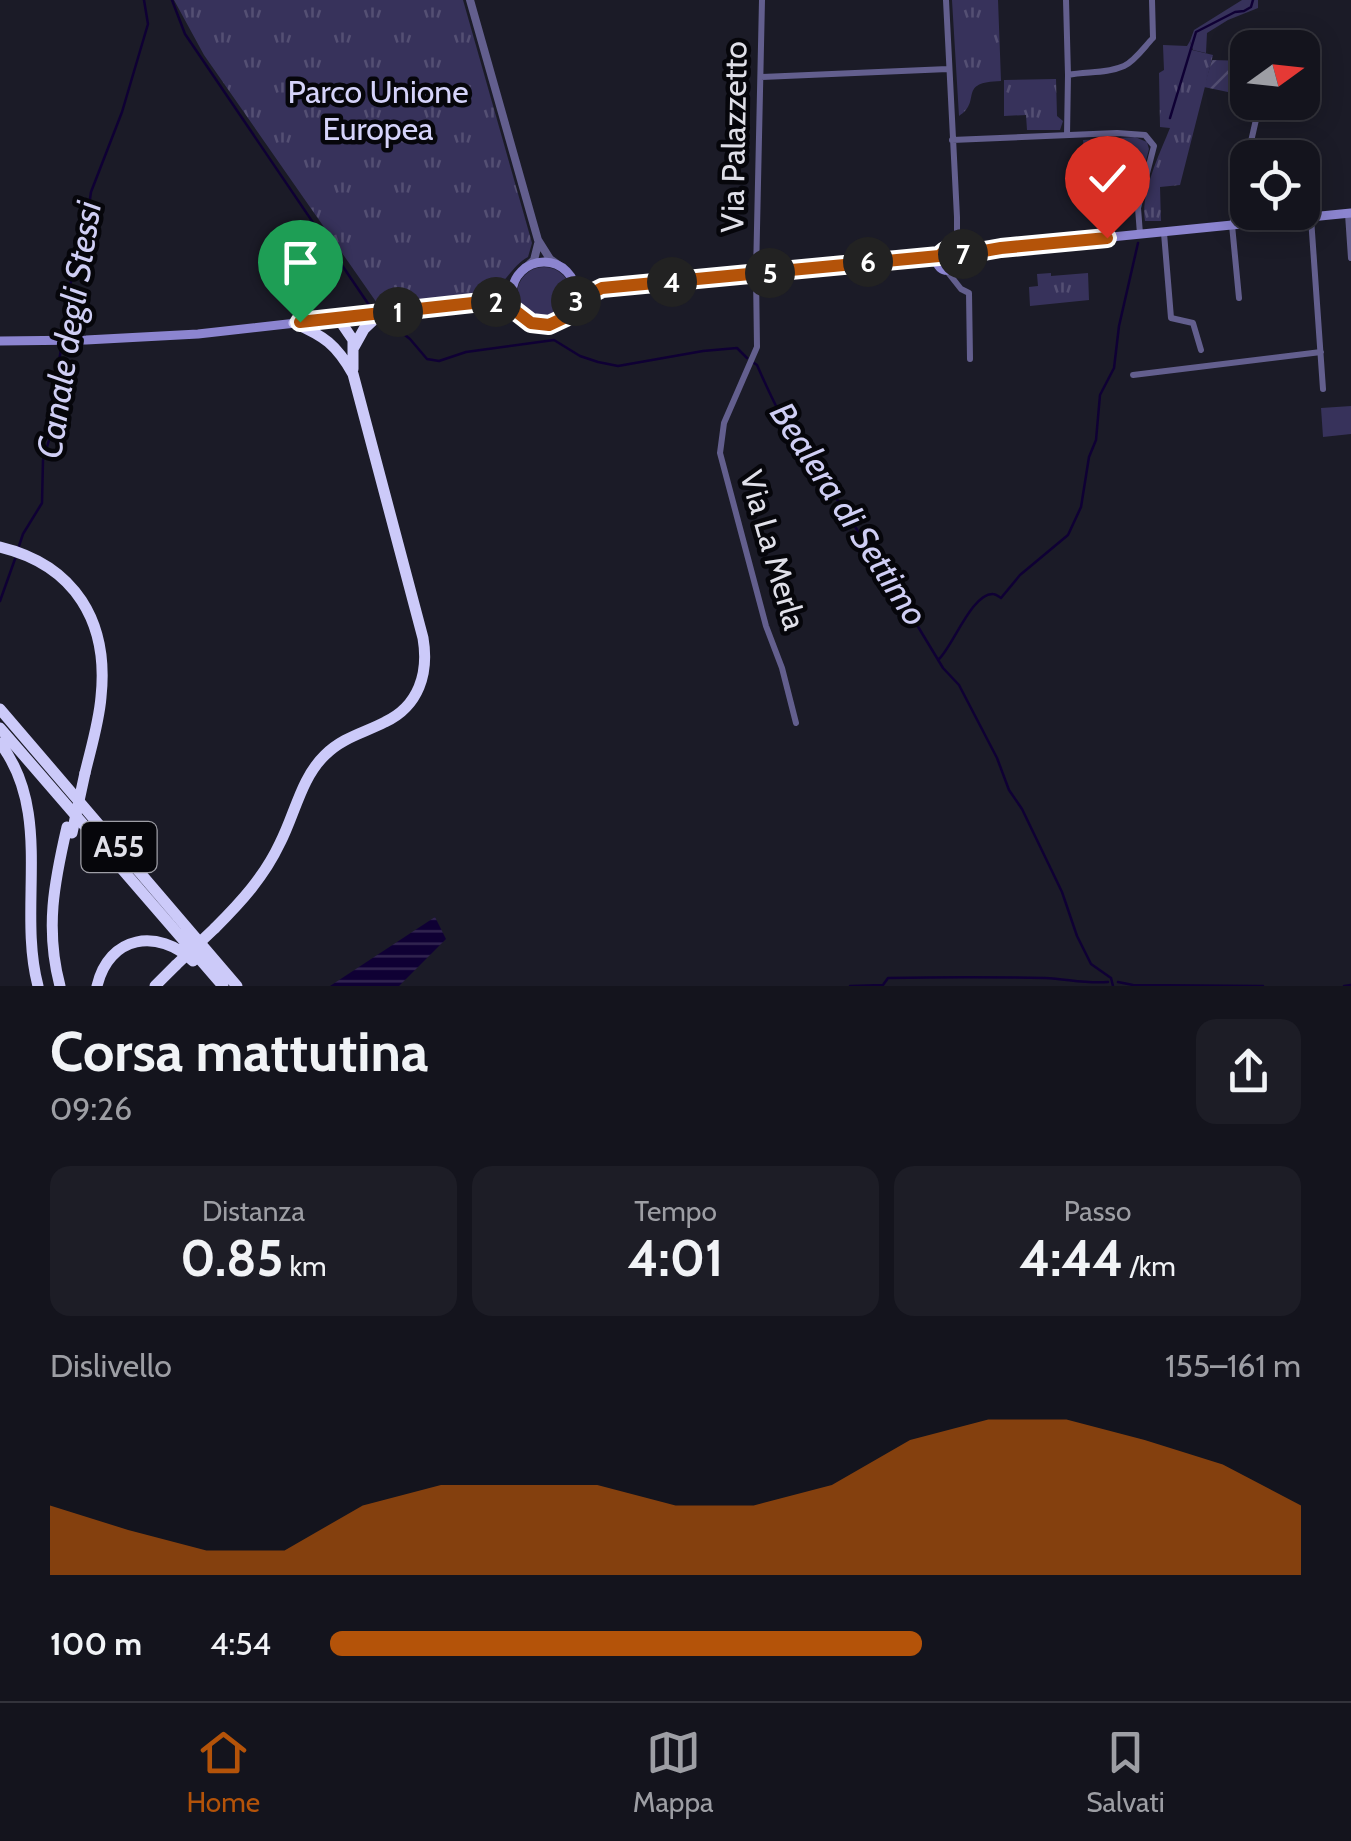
<!DOCTYPE html>
<html lang="it">
<head>
<meta charset="utf-8">
<style>
	body { margin:0; font-family:Cabin,sans-serif; background:#1d1d26; color:#f1f3f6; height:100vh; display:flex; flex-direction:column; font-size:38px; white-space:nowrap }
	* { box-sizing:border-box; margin:0 }
	p { font-size:32px; color:#9d9ea4 }
	.icon { flex:none; width:55px; height:55px; fill:none; stroke:currentColor; stroke-width:2; stroke-linecap:round; stroke-linejoin:round }
	.map { position:relative; height:986px; overflow:hidden }
	.side { display:flex; flex-direction:column; background:#14141d; flex:1 }
	.side>* { flex:none }
	.needle { width:65px; rotate:75deg }
	.fabs { position:absolute; left:1230px; top:30px; display:grid; gap:20px }
	.fabs a { display:grid; place-items:center; width:90px; height:90px; border-radius:20px; background:#14141d; box-shadow:0 5px 25px #0003,0 0 0 2px #33333b; font-size:50px }
	.pin { position:absolute; display:grid; place-items:center; width:85px; height:85px; color:#fff; margin:-102px -42px; border-radius:50% 50% 50% 0; rotate:-45deg; box-shadow:0 0 10px #0007 }
	.pin .icon { rotate:45deg }
	.km { position:absolute; width:50px; height:50px; margin:-25px; border-radius:50%; background:#222; color:#fff; font-size:28px; line-height:50px; text-align:center }
	.round { display:grid; place-items:center; flex:none; width:105px; height:105px; border-radius:20px; background:#1d1d26 }
	.summary { display:flex; align-items:center; justify-content:space-between; height:170px; padding:0 50px }
	h1 { font-size:55px; font-weight:800; line-height:75px }
	.metrics { display:grid; grid-template-columns:repeat(3,1fr); gap:15px; height:170px; padding:10px 50px }
	.metrics div { display:grid; align-content:center; border-radius:20px; background:#1d1d26; text-align:center }
	.metrics b { font-size:50px; font-weight:800 }
	.metrics small { font-size:28px; font-weight:400 }
	.metrics p { font-size:28px }
	.chart { height:280px; padding:20px 50px }
	.chart p { display:flex; justify-content:space-between }
	.chart svg { width:100%; height:180px; margin-top:10px; fill:#b45309; opacity:.7 }
	ul { padding:0 50px; list-style:none; font-size:32px }
	li { display:grid; grid-template-columns:160px 120px 1fr; align-items:center; height:75px }
	li i { height:25px; border-radius:12px; background:#b45309 }
	.menu { display:flex; justify-content:space-around; align-items:center; height:140px; border-top:2px solid #33333b; background:#14141d; font-size:28px; color:#9d9ea4 }
	.menu a { display:grid; justify-items:center; gap:5px }
	.menu .selected { color:#b45309 }
	.map>svg:first-child { display:block }
	.grass { fill:#37325b }
	.park { fill:url(#park-tufts) }
	.garden { fill:url(#garden-furrows) }
	.water { fill:url(#water-rules) }
	.lines { fill:none; stroke-linecap:round; stroke-linejoin:round }
	.stream { stroke:#0f0034; stroke-width:2.5 }
	.minor { stroke:#635f8e; stroke-width:6 }
	.tertiary { stroke:#635f8e; stroke-width:8 }
	.secondary { stroke:#8c85d0; stroke-width:9 }
	.motorway { stroke:#cccaf9; stroke-width:11 }
	.motorway-bridge { stroke:#cccaf9; stroke-width:11 }
	.route-casing { stroke:#fff; stroke-width:20 }
	.route { stroke:#b45309; stroke-width:12 }
	.labels { text-anchor:middle; stroke-width:9; stroke-linejoin:round; paint-order:stroke }
	.shield { fill:#06060b; stroke:#9e9ea6; stroke-width:2.5 }
	.shield-label { font-size:30px; font-weight:bold; fill:#dfdfe8 }
	.park-label { font-size:32px; fill:#d5d3fa; stroke:#06060b }
	.street-label { font-size:32px; fill:#dfdfe8; stroke:#06060b }
	.water-label { font-size:35px; font-style:italic; fill:#cfcef4; stroke:#06060b }
</style>
</head>
<body>
<div class="map">
<svg width="1351" height="986" viewBox="0 0 1351 986">
	<defs>
		<pattern id="park-tufts" width="24" height="20" patternUnits="userSpaceOnUse" patternTransform="scale(2.5)"><rect width="24" height="20" fill="#37325b"/><path d="M3 7l-1-3M5 7V3M7 7l1-3M15 17l-1-3M17 17v-4M19 17l1-3" fill="none" stroke="#544f73"/></pattern>
		<pattern id="garden-furrows" width="10" height="10" patternUnits="userSpaceOnUse" patternTransform="scale(2.5)"><rect width="10" height="10" fill="#37325b"/><path d="M-1 1l2-2M0 10L10 0M9 11l2-2" fill="none" stroke="#544f73"/></pattern>
		<pattern id="water-rules" width="6" height="5" patternUnits="userSpaceOnUse" patternTransform="scale(2.5)"><rect width="6" height="5" fill="#0f0034"/><path d="M0 2.5h6" fill="none" stroke="#322551"/></pattern>
	</defs>
	<rect width="100%" height="100%" fill="#1b1b27"/>
	<path class="grass" d="M1242,0H1258V8L1228,20L1207,33L1206,53L1193,50L1190,41L1194,30Z
		M1135,137L1147,142L1149,149L1143,172L1087,177L1083,140Z
		M517 294a27 27 0 1 1 54 0a27 27 0 1 1-54 0Z
		M1351,406V434L1323,437L1321,408Z"/>
	<path class="park" d="M174,0H463L532,243L528,257C513,265 506,282 492,292L379,306L204,55Z
		M952,0H998L1001,81C956,82 983,101 959,116Z
		M1190,41L1192,50L1213,55L1180,185L1160,187L1161,221H1145C1140,194 1160,153 1170,128L1160,127L1159,73L1164,70L1163,45L1187,46Z
		M1056,79L1057,116L1063,121L1060,130H1027L1026,115L1004,116V80Z
		M1051,273V276L1088,273L1089,300L1030,306L1029,287L1038,286L1037,274Z"/>
	<path class="garden" d="M1212,60L1247,61V96L1204,87Z"/>
	<path class="water" d="M435,917L446,939L399,986H330Z"/>
	<g class="lines">
		<path class="stream" d="M172,0L185,34L369,305L376,311
			M1170,118L1196,32L1235,12L1244,11L1251,7L1253,0
			M382,317L410,339L427,359L439,361L466,352L554,340L580,356L598,362L618,366L703,351L737,348L747,358
			M62,335L68,293L87,220L91,192L122,112L148,24L144,0
			M754,363L757,365C771,397 785,428 808,455L888,577L943,668L959,685L997,758L1009,790L1022,809L1062,892L1077,936L1091,964L1111,978L1113,986
			M19,546L23,534L42,503L43,460L50,437V417L62,343
			M0,601L15,559
			M939,659C953,646 972,593 993,594C996,594 998,596 1001,598L1020,575L1068,535L1081,507L1089,457L1096,440L1100,395L1114,368L1119,326L1138,243
			M1118,982L1133,985L1263,986
			M850,986L883,985L888,978C941,977 993,977 1045,978C1068,979 1085,984 1108,982
			M1344,986L1351,985"/>
		<path class="minor" d="M762,0L756,274L757,347L724,423L720,453L766,626L782,668L796,723
			M946,0L957,217V239L953,253
			M1066,0L1068,75
			M761,77L948,69
			M1067,135L1068,75C1086,71 1106,74 1124,66C1135,61 1145,46 1153,38L1152,0
			M952,140L1117,133L1145,135L1154,146L1138,208L1140,234
			M1348,214L1351,258
			M1311,218L1323,389
			M1164,233L1171,318L1193,323L1201,350
			M946,270L961,289L969,293L970,359
			M1239,298L1232,225L1260,102
			M1133,375L1321,352"/>
		<path class="tertiary" d="M470,0L538,240L550,259L560,266
			M524,269L534,260L538,244"/>
		<path class="secondary" d="M956,256L1001,248L1351,213
			M923,259L937,263C940,270 946,272 953,269L957,261L963,259
			M512 294a32 32 0 1 1 64 0a32 32 0 1 1-64 0Z
			M573,281L589,287L602,288L939,255C944,249 951,250 956,256
			M0,341L86,340L198,334L491,301L517,311"/>
		<path class="motorway" d="M338,318L353,340V369
			M354,347L364,329L380,314
			M0,547C75,565 109,622 101,697C99,722 91,748 85,773
			M0,709L237,986
			M0,728L223,986
			M0,743C54,814 17,906 38,986
			M215,928C241,902 264,877 280,843C295,814 301,778 325,755C343,737 364,733 385,722C419,706 429,673 423,638L353,374C336,344 324,336 294,323
			M60,986C45,929 54,883 67,827
			M97,986C109,935 158,928 193,961
			M155,986L176,965"/>
		<path class="motorway-bridge" d="M72,833L85,773
			M176,965L215,928"/>
	</g>
	<g class="lines">
		<defs>
			<path id="route" d="M300,322L491,301L509,306L531,323L549,325L566,317L574,302L602,288L939,256L945,251L950,252L956,256L1001,248L1107,238"/>
		</defs>
		<use href="#route" class="route-casing"/>
		<use href="#route" class="route"/>
	</g>
	<g class="labels">
		<rect class="shield" x="81.5" y="822" width="75" height="50" rx="8"/>
		<g class="shield-label">
			<text x="119" y="857">A55</text>
		</g>
		<g class="park-label">
			<text x="378" y="103">Parco Unione<tspan x="378" dy="37">Europea</tspan></text>
		</g>
		<g class="street-label">
			<text transform="translate(734 137) rotate(-89)" y="11">Via Palazzetto</text>
			<text transform="translate(773 550) rotate(74)" y="11">Via La Merla</text>
		</g>
		<g class="water-label">
			<text transform="translate(69 330) rotate(-81)" y="12">Canale degli Stessi</text>
			<text transform="translate(849 514) rotate(57)" y="12">Bealera di Settimo</text>
		</g>
	</g>
</svg>
<div class="fabs">
<a><svg class="needle" viewBox="-14 -14 28 28"><path d="M0-13l5 13h-10z" fill="#e53935"/><path d="M0 13l5-13h-10z" fill="#9d9ea4"/></svg></a>
<a><svg class="icon" aria-label="locate" viewBox="0 0 24 24"><circle cx="12" cy="12" r="6"/><path d="M12 2v4M12 18v4M2 12h4M18 12h4"/></svg></a>
</div>
<div class="pin" style="left:300px;top:322px;background:#1e9e55"><svg class="icon" aria-label="arrive" viewBox="0 0 24 24"><path d="M6 21V4h12l-3 4 3 4H6"/></svg></div>
<div class="pin" style="left:1107px;top:238px;background:#d93025"><svg class="icon" aria-label="check" viewBox="0 0 24 24"><path d="M5 12l5 5 9-10"/></svg></div>
<b class="km" style="left:398px;top:312px">1</b>
<b class="km" style="left:496px;top:302px">2</b>
<b class="km" style="left:576px;top:301px">3</b>
<b class="km" style="left:672px;top:282px">4</b>
<b class="km" style="left:770px;top:273px">5</b>
<b class="km" style="left:868px;top:262px">6</b>
<b class="km" style="left:963px;top:254px">7</b>
</div>
<section class="side">
<div class="summary"><div><h1>Corsa mattutina</h1><p>09:26</p></div><a class="round"><svg class="icon" aria-label="share" viewBox="0 0 24 24"><path d="M12 15V3M7 8l5-5 5 5M5 13v7h14v-7"/></svg></a></div>
<div class="metrics">
<div><p>Distanza</p><b>0.85<small> km</small></b></div>
<div><p>Tempo</p><b>4:01</b></div>
<div><p>Passo</p><b>4:44<small> /km</small></b></div>
</div>
<div class="chart"><p><span>Dislivello</span>155–161 m</p>
<svg viewBox="0 0 160 44" preserveAspectRatio="none"><path d="M0 44V27L10 33L20 38L30 38L40 27L50 22L60 22L70 22L80 27L90 27L100 22L110 11L120 6L130 6L140 11L150 17L160 27V44z"/></svg>
</div>
<ul>
<li><b>100 m</b>4:54<i style="width:61%"></i></li>
</ul>
</section>
<nav class="menu">
<a class="selected"><svg class="icon" aria-label="home" viewBox="0 0 24 24"><path d="M3 11l9-7 9 7M6 9v11h12V9"/></svg>Home</a>
<a><svg class="icon" aria-label="map" viewBox="0 0 24 24"><path d="M3 6l6-2 6 2 6-2v14l-6 2-6-2-6 2zM9 4v14M15 6v14"/></svg>Mappa</a>
<a><svg class="icon" aria-label="saved" viewBox="0 0 24 24"><path d="M7 4h10v16l-5-4-5 4z"/></svg>Salvati</a>
</nav>
</body>
</html>
